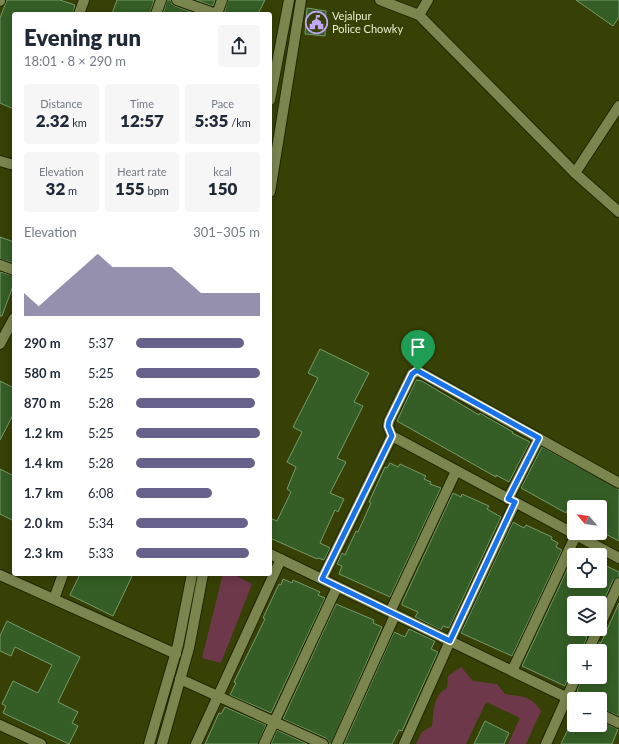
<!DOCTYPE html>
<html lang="en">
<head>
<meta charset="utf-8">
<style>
	body { margin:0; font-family:Lato,sans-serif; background:#f6f6f7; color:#1f2937; height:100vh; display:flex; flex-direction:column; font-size:15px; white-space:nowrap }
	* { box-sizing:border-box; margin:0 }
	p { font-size:13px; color:#747a83 }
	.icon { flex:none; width:22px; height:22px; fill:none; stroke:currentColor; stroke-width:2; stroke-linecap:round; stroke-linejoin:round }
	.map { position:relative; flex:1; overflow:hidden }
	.drawer { position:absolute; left:12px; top:12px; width:260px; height:564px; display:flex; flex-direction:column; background:#fff; border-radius:4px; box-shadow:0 2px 10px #0003 }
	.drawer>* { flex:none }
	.needle { width:26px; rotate:298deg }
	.fabs { position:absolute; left:567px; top:500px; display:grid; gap:8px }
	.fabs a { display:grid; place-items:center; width:40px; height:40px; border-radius:4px; background:#fff; box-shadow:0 2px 10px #0003; font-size:20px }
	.pin { position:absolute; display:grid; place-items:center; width:34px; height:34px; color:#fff; margin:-41px -17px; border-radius:50% 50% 50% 0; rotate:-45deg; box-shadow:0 0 4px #0007 }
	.pin .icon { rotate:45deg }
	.round { display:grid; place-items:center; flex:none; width:42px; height:42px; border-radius:4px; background:#f6f6f7 }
	.head { display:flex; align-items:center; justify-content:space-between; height:68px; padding:0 12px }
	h1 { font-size:22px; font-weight:800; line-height:30px }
	.metrics { display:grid; grid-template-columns:repeat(3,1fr); gap:6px; height:68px; padding:4px 12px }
	.metrics div { display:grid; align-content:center; border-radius:4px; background:#f6f6f7; text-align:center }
	.metrics b { font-size:17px; font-weight:800 }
	.metrics small { font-size:11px; font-weight:400 }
	.metrics p { font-size:11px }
	.chart { height:112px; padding:8px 12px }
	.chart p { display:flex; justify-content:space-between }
	.chart svg { width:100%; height:72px; margin-top:4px; fill:#67628c; opacity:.7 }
	ul { padding:0 12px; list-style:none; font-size:13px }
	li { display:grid; grid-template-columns:64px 48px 1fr; align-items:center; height:30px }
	li i { height:10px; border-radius:5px; background:#67628c }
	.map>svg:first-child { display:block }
	.green { fill:#6e384b }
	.building { fill:#355e26; stroke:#779a6c }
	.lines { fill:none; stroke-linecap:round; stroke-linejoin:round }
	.street-casing { stroke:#202600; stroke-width:12 }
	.secondary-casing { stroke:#202600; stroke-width:12 }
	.street { stroke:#7b864f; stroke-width:10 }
	.secondary { stroke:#7b864f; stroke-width:10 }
	.route-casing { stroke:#fff; stroke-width:8 }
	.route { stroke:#1a73e8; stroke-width:5 }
	.labels { text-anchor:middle; stroke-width:4; stroke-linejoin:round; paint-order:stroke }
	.poi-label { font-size:11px; fill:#e8efd2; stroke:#374005; text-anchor:start }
</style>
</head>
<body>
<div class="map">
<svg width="619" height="744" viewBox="0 0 619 744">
	<rect width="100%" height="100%" fill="#374005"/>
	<path class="green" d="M223,574H233L252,584L221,663L202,658Z
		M461,667L473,681L497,684L505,694C522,697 531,695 541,711L526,744H508L520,718L486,702L466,744H416L422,732L432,726C434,711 433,695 447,688L448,676Z"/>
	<path class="building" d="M7,0H60L75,5L73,14H14V109L0,103V18Z
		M117,0H154L150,14H112Z
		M167,0H171L172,4L175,6L197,14H163Z
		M196,0H215L213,6Z
		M228,0H265L258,14H224Z
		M576,0H619V17L613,26Z
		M307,8L326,11L325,36L305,34Z
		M0,237L14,242V263L0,259Z
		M0,272L14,276V283L2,316H0Z
		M320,349L369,373L354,402L363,406L337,458L346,462L330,493L344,499L338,512L335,510L320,543L330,548L324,560L318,558L317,559L270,538V518L277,521L291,492L287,489L296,467L287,462L302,432L293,427L318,378L308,373Z
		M416,380L422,381L479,415L480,413L513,432L512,433L530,442L509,482L496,475V477L397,421Z
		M0,381L14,388V413L0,440Z
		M542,447L619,489V541L600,531V507H569L566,513L521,488Z
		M390,463L398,467L400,464L426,476L424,479L431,482L430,484L441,488L390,597L339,574L342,566L337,564L342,553L345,555L356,531L358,532L371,503L369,502L385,467L387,468Z
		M0,469L14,476V521L0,514Z
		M453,493L461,497L462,494L489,506L487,509L501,517L449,628L443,626L441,630L415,617L418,612L402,605V603Z
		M513,522L524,528L526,525L552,537L551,539L558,543L556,547L562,550L512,656L461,633Z
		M574,555V581H600V563L619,572V577L613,580L603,603H574V630L587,637L582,651H574V671L570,674L565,686L522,666Z
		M80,574H133L113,616L70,595Z
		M283,579L292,583L293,580L320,592L318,595L325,598L271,713L230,695L236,683L234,682L265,619L263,618L279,584L281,585Z
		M619,603V716L600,708V699H593L577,691L582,677H600V651H595L599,642L601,643Z
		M336,604L374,620L373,623L382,627L331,744H329L328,741L326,738L283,719Z
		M7,621L80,657L58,702L78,712L72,723L78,726L69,744L3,713L6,706L2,704L13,681L38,693L52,665L15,647L11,656L0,651V636Z
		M409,629L435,641L431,649L438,652L402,731L399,730L392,744H344L394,632L405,637Z
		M225,707L266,725L258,744H205L219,713L221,714Z
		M485,721L509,733L504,744H474Z
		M600,721L618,729L612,744H561L570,725H600Z
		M277,730L307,744H271Z"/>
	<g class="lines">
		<defs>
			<path id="street" d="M177,0L216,14
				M0,1V0
				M79,14L84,0
				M156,14L161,0
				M217,14L222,0
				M0,161L14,165
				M575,173L619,106
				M0,265L14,270
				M0,344L14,318
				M392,436L619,558
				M508,499L539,438
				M270,554L574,701
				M0,575L176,654
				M322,579L392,436L388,426L389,421L412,374L418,371L619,483
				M54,599L63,574
				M390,612L456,471
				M600,625L619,583
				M588,651L598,629
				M512,671L576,535
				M180,679L323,744
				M600,714L619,723
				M0,725L41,744
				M196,744L281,559
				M264,744L337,587
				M337,744L395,615
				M404,744L450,641L515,503
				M546,744L576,677"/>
			<path id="secondary" d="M380,0L419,15L575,173L619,212
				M419,15L428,0
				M270,100L289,0
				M270,192L301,0
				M149,744L178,645L192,574
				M162,744L189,648L203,574"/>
		</defs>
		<use href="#street" class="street-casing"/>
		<use href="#secondary" class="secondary-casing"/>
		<use href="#street" class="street"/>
		<use href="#secondary" class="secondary"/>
	</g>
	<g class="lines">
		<defs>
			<path id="route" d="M416,371H418L539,438L508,499L515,502L450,641L322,579L392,436L388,426L389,421L412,374Z"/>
		</defs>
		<use href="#route" class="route-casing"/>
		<use href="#route" class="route"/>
	</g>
	<defs>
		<symbol id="civic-ring" viewBox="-11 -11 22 22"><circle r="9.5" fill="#374005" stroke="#c0a8f4" stroke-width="1.5"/><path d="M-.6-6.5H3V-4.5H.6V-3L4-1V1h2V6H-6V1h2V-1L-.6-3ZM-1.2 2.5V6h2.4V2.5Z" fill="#c0a8f4"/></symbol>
	</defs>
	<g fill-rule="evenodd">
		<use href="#civic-ring" x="304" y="10" width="25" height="25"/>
	</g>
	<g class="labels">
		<g class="poi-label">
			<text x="332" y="20">Vejalpur<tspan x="332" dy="13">Police Chowky</tspan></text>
		</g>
	</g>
</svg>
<div class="fabs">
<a><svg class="needle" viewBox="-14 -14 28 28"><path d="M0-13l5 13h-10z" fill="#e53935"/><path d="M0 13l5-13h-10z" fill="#747a83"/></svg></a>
<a><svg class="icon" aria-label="locate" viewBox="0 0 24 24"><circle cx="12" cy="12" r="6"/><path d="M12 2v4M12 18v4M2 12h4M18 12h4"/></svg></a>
<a><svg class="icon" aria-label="layers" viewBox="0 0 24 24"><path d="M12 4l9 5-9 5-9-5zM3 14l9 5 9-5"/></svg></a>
<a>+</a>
<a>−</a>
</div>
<div class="pin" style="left:418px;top:371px;background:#1e9e55"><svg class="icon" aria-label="arrive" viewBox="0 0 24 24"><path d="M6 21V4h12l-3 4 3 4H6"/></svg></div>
<section class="drawer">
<div class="head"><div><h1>Evening run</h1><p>18:01 · 8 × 290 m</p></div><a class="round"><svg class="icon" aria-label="share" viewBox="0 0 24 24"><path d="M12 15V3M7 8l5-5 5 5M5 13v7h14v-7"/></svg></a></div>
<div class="metrics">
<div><p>Distance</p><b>2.32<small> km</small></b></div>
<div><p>Time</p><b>12:57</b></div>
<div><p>Pace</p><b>5:35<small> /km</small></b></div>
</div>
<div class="metrics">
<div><p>Elevation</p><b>32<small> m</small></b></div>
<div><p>Heart rate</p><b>155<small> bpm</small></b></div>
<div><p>kcal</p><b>150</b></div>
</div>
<div class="chart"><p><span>Elevation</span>301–305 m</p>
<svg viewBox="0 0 160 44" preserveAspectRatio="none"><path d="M0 44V30L10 38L20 30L30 22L40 14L50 6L60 14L70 14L80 14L90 14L100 14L110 22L120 30L130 30L140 30L150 30L160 30V44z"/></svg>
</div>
<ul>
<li><b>290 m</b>5:37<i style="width:87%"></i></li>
<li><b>580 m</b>5:25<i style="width:100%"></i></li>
<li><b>870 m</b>5:28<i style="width:96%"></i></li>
<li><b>1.2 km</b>5:25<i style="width:100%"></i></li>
<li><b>1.4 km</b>5:28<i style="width:96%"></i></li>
<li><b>1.7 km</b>6:08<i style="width:61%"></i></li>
<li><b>2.0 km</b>5:34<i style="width:90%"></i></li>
<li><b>2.3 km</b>5:33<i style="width:91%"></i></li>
</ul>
</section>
</div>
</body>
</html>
